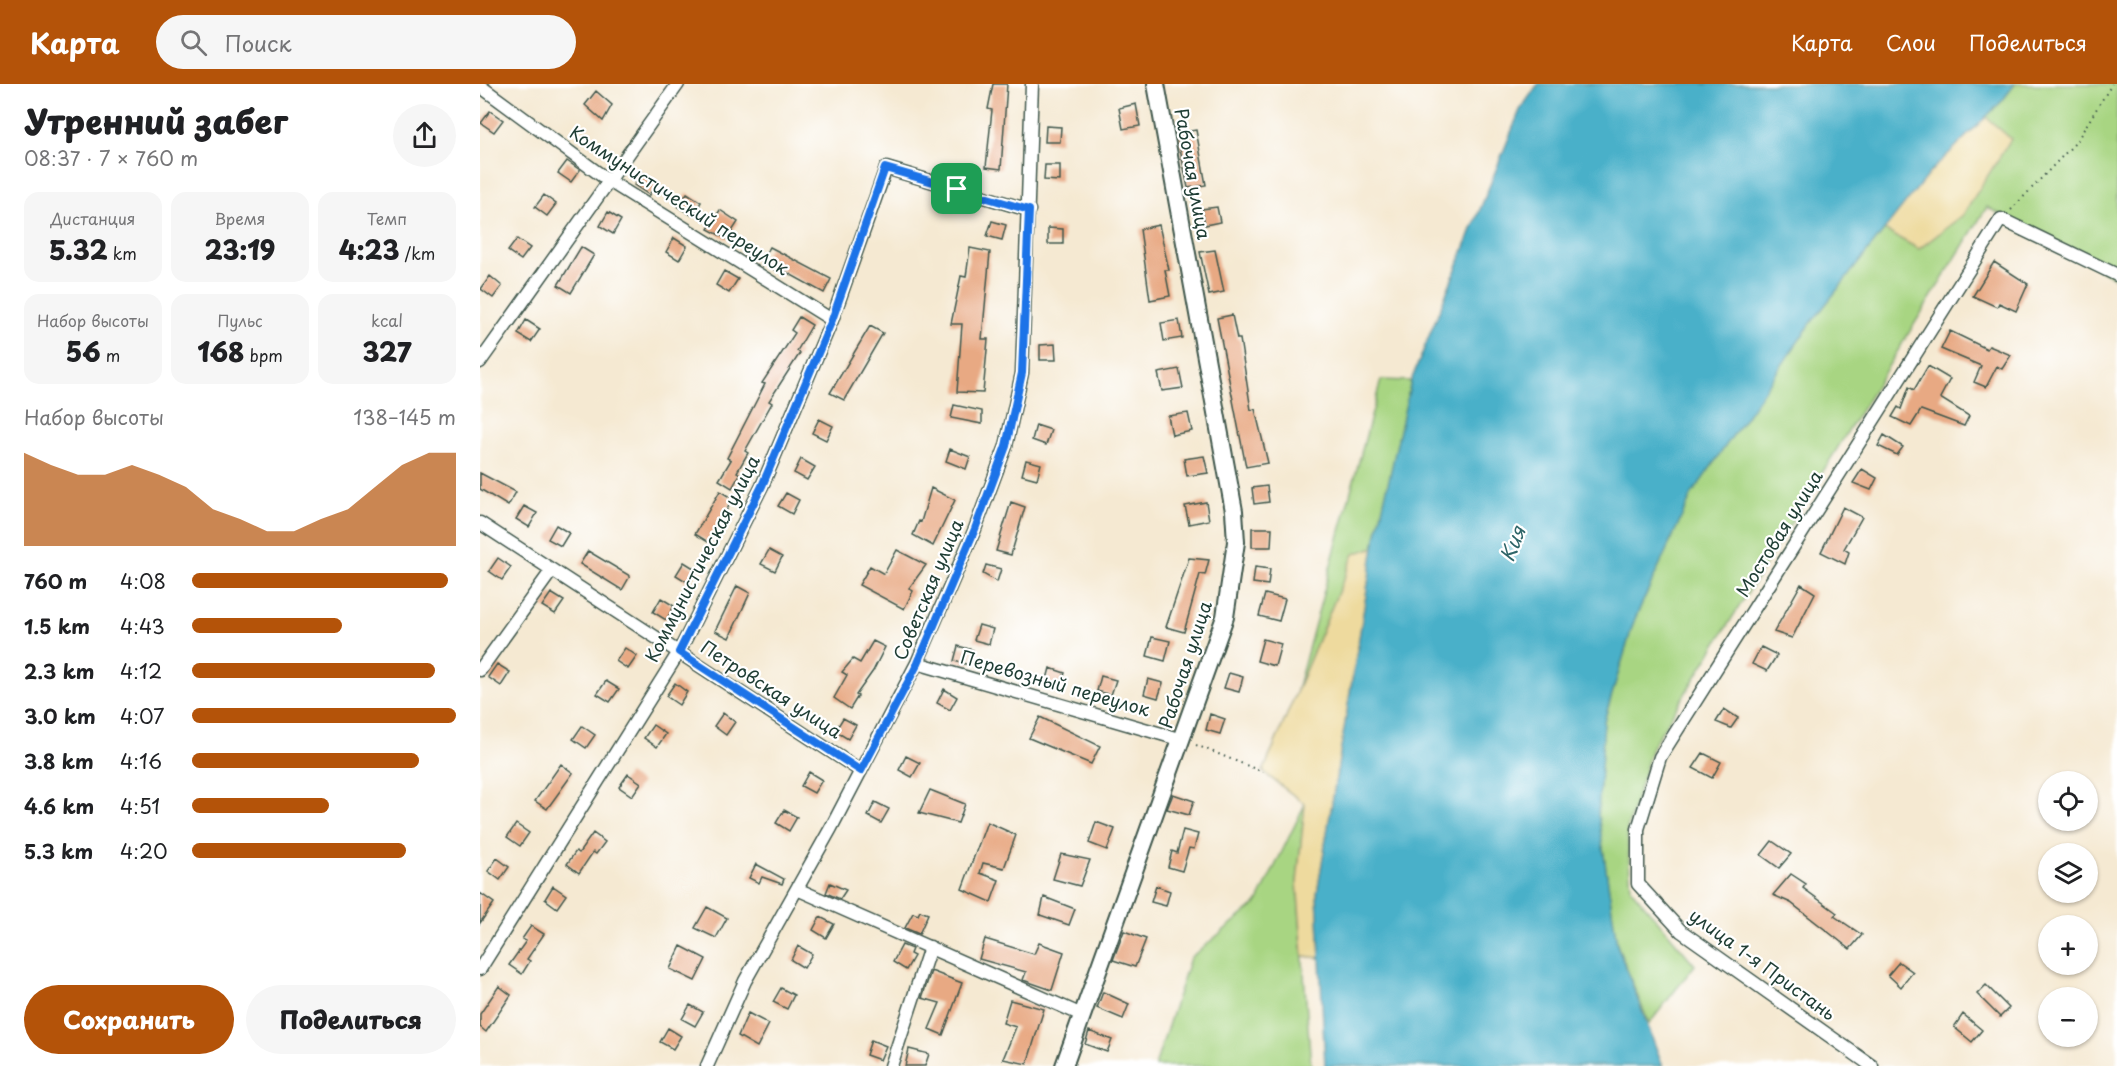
<!DOCTYPE html>
<html lang="ru">
<head>
<meta charset="utf-8">
<style>
	body { margin:0; font-family:"Playpen Sans",sans-serif; background:#f6f6f6; color:#202124; height:100vh; display:flex; flex-direction:column; font-size:22px; white-space:nowrap }
	* { box-sizing:border-box; margin:0 }
	p { font-size:20px; color:#757577 }
	.icon { flex:none; width:33px; height:33px; fill:none; stroke:currentColor; stroke-width:2; stroke-linecap:round; stroke-linejoin:round }
	.map { position:relative; flex:1; overflow:hidden }
	.sheet { display:flex; flex-direction:column; background:#fff; width:480px }
	.sheet>* { flex:none }
	.fabs { position:absolute; left:1558px; top:687px; display:grid; gap:12px }
	.fabs a { display:grid; place-items:center; width:60px; height:60px; border-radius:50%; background:#fff; box-shadow:0 2px 4px #0004; font-size:30px }
	.pin { position:absolute; display:grid; place-items:center; width:51px; height:51px; color:#fff; margin:-26px; border-radius:12px; box-shadow:0 3px 9px #0006 }
	.round { display:grid; place-items:center; flex:none; width:63px; height:63px; border-radius:32px; background:#f6f6f6 }
	.summary { display:flex; align-items:center; justify-content:space-between; height:102px; padding:0 24px }
	h1 { font-size:33px; font-weight:800; line-height:45px }
	.figures { display:grid; grid-template-columns:repeat(3,1fr); gap:9px; height:102px; padding:6px 24px }
	.figures div { display:grid; align-content:center; border-radius:15px; background:#f6f6f6; text-align:center }
	.figures b { font-size:26px; font-weight:800 }
	.figures small { font-size:16px; font-weight:400 }
	.figures p { font-size:16px }
	.chart { height:168px; padding:12px 24px }
	.chart p { display:flex; justify-content:space-between }
	.chart svg { width:100%; height:108px; margin-top:6px; fill:#b45309; opacity:.7 }
	.button { display:flex; gap:12px; margin-top:auto; padding:12px 24px }
	.button a { flex:1; height:69px; border-radius:36px; background:#b45309; color:#fff; font-size:24px; font-weight:800; line-height:69px; text-align:center }
	.button a+a { background:#f6f6f6; color:#202124 }
	ul { padding:0 24px; list-style:none; font-size:20px }
	li { display:grid; grid-template-columns:96px 72px 1fr; align-items:center; height:45px }
	li i { height:15px; border-radius:8px; background:#b45309 }
	header { display:flex; align-items:center; gap:36px; box-sizing:border-box; height:84px; padding:0 30px; background:#b45309; color:#fff }
	header strong { font-size:28px }
	nav { display:flex; gap:33px; margin-inline-start:auto; font-size:21px }
	.search { width:420px; height:54px; background:#f6f6f6; display:flex; align-items:center; gap:15px; box-sizing:border-box; padding:0 21px; border-radius:33px; color:#757577; font-size:22px }
	main { display:flex; flex:1; min-height:0 }
	.map>svg:first-child { display:block }
	.green { fill:#a8d582; stroke:#64895b; stroke-width:1.5 }
	.sand { fill:#eeda9e; stroke:#868c69; stroke-width:1.5 }
	.water { fill:#4ab0c9; stroke:#34767e; stroke-width:1.5 }
	.building { fill:#e8a983 }
	.lines { fill:none; stroke-linecap:round; stroke-linejoin:round }
	.street-casing { stroke:#3f574c; stroke-width:15 }
	.secondary-casing { stroke:#3f574c; stroke-width:20 }
	.path { stroke:#3f574c; stroke-width:2; stroke-dasharray:1.5 4.5; stroke-linecap:butt }
	.street { stroke:#fff; stroke-width:12 }
	.secondary { stroke:#fff; stroke-width:16 }
	.route-casing { stroke:#fff; stroke-width:12 }
	.route { stroke:#1a73e8; stroke-width:8 }
	.labels { text-anchor:middle; stroke-width:4.5; stroke-linejoin:round; paint-order:stroke }
	.street-label { font-size:18px; fill:#1f3d34; stroke:#fff }
	.water-label { font-size:20px; font-style:italic; fill:#2e6568; stroke:#fff }
</style>
</head>
<body>
<header>
<strong>Карта</strong>
<div class="search"><svg class="icon" aria-label="search" viewBox="0 0 24 24"><circle cx="10" cy="10" r="6"/><path d="M15 15l6 6"/></svg>Поиск</div>
<nav><a>Карта</a><a>Слои</a><a>Поделиться</a></nav>
</header>
<main>
<section class="sheet">
<div class="summary"><div><h1>Утренний забег</h1><p>08:37 · 7 × 760 m</p></div><a class="round"><svg class="icon" aria-label="share" viewBox="0 0 24 24"><path d="M12 15V3M7 8l5-5 5 5M5 13v7h14v-7"/></svg></a></div>
<div class="figures">
<div><p>Дистанция</p><b>5.32<small> km</small></b></div>
<div><p>Время</p><b>23:19</b></div>
<div><p>Темп</p><b>4:23<small> /km</small></b></div>
</div>
<div class="figures">
<div><p>Набор высоты</p><b>56<small> m</small></b></div>
<div><p>Пульс</p><b>168<small> bpm</small></b></div>
<div><p>kcal</p><b>327</b></div>
</div>
<div class="chart"><p><span>Набор высоты</span>138–145 m</p>
<svg viewBox="0 0 160 44" preserveAspectRatio="none"><path d="M0 44V6L10 11L20 15L30 15L40 11L50 15L60 20L70 29L80 33L90 38L100 38L110 33L120 29L130 20L140 11L150 6L160 6V44z"/></svg>
</div>
<ul>
<li><b>760 m</b>4:08<i style="width:97%"></i></li>
<li><b>1.5 km</b>4:43<i style="width:57%"></i></li>
<li><b>2.3 km</b>4:12<i style="width:92%"></i></li>
<li><b>3.0 km</b>4:07<i style="width:100%"></i></li>
<li><b>3.8 km</b>4:16<i style="width:86%"></i></li>
<li><b>4.6 km</b>4:51<i style="width:52%"></i></li>
<li><b>5.3 km</b>4:20<i style="width:81%"></i></li>
</ul>
<div class="button"><a>Сохранить</a><a>Поделиться</a></div>
</section>
<div class="map">
<svg width="1637" height="982" viewBox="0 0 1637 982">
	<rect width="100%" height="100%" fill="#fff"/>
	<filter id="ink" filterUnits="userSpaceOnUse"><feTurbulence type="fractalNoise" baseFrequency=".0167" numOctaves="2"/><feDisplacementMap in="SourceGraphic" scale="12" xChannelSelector="R" yChannelSelector="G"/><feConvolveMatrix kernelMatrix="1 2 1 2 8 2 1 2 1" color-interpolation-filters="sRGB"/></filter>
	<filter id="wash" filterUnits="userSpaceOnUse"><feTurbulence type="fractalNoise" baseFrequency=".008" numOctaves="4" result="noise"/><feDisplacementMap in="SourceGraphic" scale="24" xChannelSelector="R" yChannelSelector="G"/><feGaussianBlur stdDeviation="1.35" result="paint"/><feColorMatrix in="noise" values="0 0 0 0 0 0 0 0 0 0 0 0 0 0 0 0 0 1.4 0 .05"/><feComposite in="paint" operator="in"/></filter>
	<g filter="url(#wash)">
		<rect width="100%" height="100%" fill="#f5e9d2"/>
		<path class="green" d="M1535,0H1637V195L1507,123L1172,663L1147,745L1151,805L1215,881L1169,940L1137,860L1118,730L1124,637L1154,537L1212,410L1331,239L1450,88L1522,17Z
			M901,296L931,297L894,463L874,471L817,606Z
			M825,720L817,798L831,982H675L710,874L777,819Z"/>
		<path class="sand" d="M1506,33L1531,55L1483,131L1439,165L1404,146L1450,88Z
			M894,463L837,810L840,874L823,872L817,798L825,720L783,688L874,470Z"/>
		<path class="water" d="M1058,0H1535L1522,17L1450,88L1331,239L1212,410L1154,537L1124,637L1118,730L1137,861L1183,982H845L837,810L894,463L931,297L1040,26Z"/>
		<g id="blocks">
			<path class="building" d="M513,0H527L521,85L506,83L512,26L508,25Z
				M116,7L132,21L123,37L105,21Z
				M656,20L660,42L643,45L639,24Z
				M10,27L23,36L14,48L1,39Z
				M566,42L581,43L580,58H565Z
				M716,46L726,101L708,104L697,49Z
				M87,77L100,86L91,98L78,89Z
				M565,81H580V97L564,96Z
				M162,88L177,98L169,111L154,101Z
				M207,109L221,118L213,132L198,123Z
				M64,111L76,120L67,132L55,123Z
				M737,123L740,138L725,141L722,125Z
				M240,126L258,138L247,155L228,145Z
				M128,128L141,136L133,150L120,142Z
				M512,137L526,141L522,156L507,152Z
				M679,141L689,186H685L690,212L670,216L660,145Z
				M568,144L583,145V160H568Z
				M194,154L207,162L199,176L186,168Z
				M37,155L50,164L41,176L28,167Z
				M101,163L114,171L91,209L78,201Z
				M290,163L351,195L344,209L297,183L295,186L282,177Z
				M490,164L510,168L502,255H508L503,309L477,308L482,240H471L481,192L486,193Z
				M735,166L744,208L729,211L720,168Z
				M1514,178L1548,200L1536,227L1519,219L1517,223L1493,212Z
				M244,187L258,195L249,209L236,201Z
				M10,192L22,202L13,214L1,205Z
				M752,231L757,255H760L771,326L775,325L788,379L766,383L737,234Z
				M319,233L332,241L317,267L320,269L289,317L292,319L265,367L268,369L257,388L260,390L252,404L239,396L251,376L247,374L285,300L282,299L315,249L311,246Z
				M46,236L60,245L51,258L38,250Z
				M699,236L702,254L684,257L681,239Z
				M390,242L403,249L364,316L350,309Z
				M1470,247L1507,265L1509,262L1531,271L1522,285L1517,282L1506,303L1494,298L1501,282L1461,265Z
				M575,260L576,276H560V261Z
				M1448,282L1470,295L1460,314L1489,332L1484,342L1441,326L1431,342L1412,333L1418,323L1421,325L1429,303L1434,306Z
				M699,285L703,304L682,307L678,289Z
				M474,321L502,327V340L471,334Z
				M708,329L712,347L692,351L688,332Z
				M339,335L353,342L346,356L332,349Z
				M556,341L571,346L566,361L552,356Z
				M1404,351L1423,363L1417,371L1398,362Z
				M470,365L490,373L486,385L466,377Z
				M724,372L728,389L707,392L704,375Z
				M321,375L335,383L327,396L314,389Z
				M546,376L561,380L557,395L542,391Z
				M1382,385L1397,394L1391,406L1373,399Z
				M0,389L36,408L28,422L0,405Z
				M787,402L789,418L774,420L772,404Z
				M451,404L475,416L453,462L433,451L439,437L441,438Z
				M240,407L253,415L228,458L215,450Z
				M306,409L319,416L312,430L298,422Z
				M531,418L545,423L531,471L516,467Z
				M726,418L729,436L709,440L705,422Z
				M44,422L57,429L49,443L36,435Z
				M1363,423L1382,433L1364,465L1369,468L1365,480L1341,468Z
				M76,441L89,449L81,462L68,455Z
				M772,444H792L791,463H772Z
				M289,466L302,473L295,487L281,480Z
				M417,466L446,481L429,504L433,507L424,525L379,501L390,482L404,490Z
				M108,467L150,492L142,506L100,480Z
				M18,474L31,483L22,496L9,487Z
				M709,474L729,476L725,491L720,490L704,548L686,543Z
				M204,478L217,486L209,499L196,491Z
				M506,481L521,485L517,498L503,490Z
				M775,483L790,485L788,501L773,499Z
				M1321,500L1335,509L1312,554L1294,548Z
				M257,502L270,509L249,554L235,547Z
				M71,509L84,517L75,530L62,522Z
				M785,510L805,515L799,537L779,532Z
				M181,514L194,522L186,536L173,528Z
				M499,541L513,545L509,560L494,556Z
				M672,553L690,557L685,577L667,572Z
				M783,555L801,560L795,582L777,577Z
				M393,557L405,563L393,587L376,611L378,612L370,625L354,614L367,591L362,588L373,575L380,579Z
				M478,562L493,566L489,581L474,577Z
				M1281,563L1297,571L1287,587L1272,580Z
				M145,564L157,572L148,585L136,577Z
				M17,580L30,588L21,602L8,593Z
				M570,584L585,589L580,604L566,599Z
				M749,589L763,593L759,608L744,604Z
				M621,592L636,596L631,611L617,607Z
				M668,595L683,599L678,614L664,610Z
				M126,597L139,605L130,618L117,610Z
				M195,599L207,608L199,621L186,612Z
				M464,605L477,613L470,626L457,619Z
				M1244,625L1258,634L1251,644L1236,638Z
				M243,629L255,638L246,651L234,642Z
				M730,630L745,635L740,650L726,646Z
				M560,633L620,662L611,680L549,654Z
				M363,634L376,641L368,655L355,647Z
				M173,641L186,650L177,663L164,654Z
				M102,642L115,651L106,664L93,655Z
				M1223,669L1241,678L1232,694L1213,684Z
				M426,672L440,679L432,693L419,686Z
				M81,680L93,689L67,725L55,717Z
				M329,688L342,696L334,709L321,702Z
				M148,690L161,699L152,712L139,703Z
				M450,706L485,720L478,739L439,729Z
				M693,710L714,717L709,731L687,725Z
				M395,718L409,725L401,739L388,732Z
				M304,726L317,733L309,747L296,739Z
				M507,738L536,751L524,784L503,779L500,789L519,796L511,818L482,805Z
				M616,738L635,745L627,766L609,759Z
				M36,740L49,749L40,762L27,753Z
				M703,746L718,750L714,765L709,764L702,787L688,783L692,767L697,769Z
				M113,749L125,758L116,770L113,768L99,789L87,780L96,767L99,769Z
				M1292,757L1311,770L1299,784L1281,771Z
				M581,770L610,776L600,802L573,795Z
				M17,774L29,783L20,796L8,787Z
				M276,780L304,795L302,800L282,793L279,799L269,794Z
				M1311,790L1326,800L1323,804L1357,829L1354,832L1382,851L1370,865L1311,819L1293,811Z
				M350,799L366,806L360,815L346,809Z
				M73,802L86,811L77,824L65,815Z
				M676,802L690,807L686,822L671,818Z
				M0,809L14,819L0,839Z
				M564,813L595,825L589,841L560,831Z
				M227,823L247,834L236,854L215,844Z
				M440,827L448,830L439,850L425,844L433,829L438,831Z
				M340,833L354,840L346,854L333,846Z
				M51,842L64,850L47,875L50,877L42,890L29,881L46,857L42,855Z
				M644,847L666,855L655,883L633,876Z
				M505,855L554,870L559,859L584,868L572,906L543,896L546,888L499,875Z
				M422,861L432,865L430,870L434,872L426,886L413,878Z
				M201,862L226,875L215,897L190,885Z
				M318,862L332,870L324,884L311,876Z
				M1419,878L1433,888L1421,903L1408,891Z
				M451,887L482,899L463,951L449,945L460,919L442,914Z
				M1506,901L1529,924L1520,933L1497,910Z
				M19,902L31,911L6,948L0,943V930Z
				M301,904L314,911L307,925L293,918Z
				M623,908L649,920L643,935L617,924Z
				M530,916L564,925L547,980L523,975L536,943L523,939Z
				M210,921L223,928L215,942L202,935Z
				M268,929L289,940L277,963L258,952Z
				M1483,930L1502,946L1492,958L1474,943Z
				M188,944L201,952L193,965L180,958Z
				M609,947L632,956L627,968L605,960Z
				M391,956L406,962L400,976L386,971Z
				M429,965L449,970L445,982H425Z"/>
		</g>
	</g>
	<g filter="url(#ink)">
		<use href="#blocks" fill-opacity="0" stroke="#3f574c" stroke-width="1.5"/>
		<g class="lines">
			<defs>
				<path id="street" d="M0,2L129,97L352,236
					M0,278L198,0
					M0,439L381,687
					M437,579L702,656
					M0,586L72,486
					M317,805L602,931
					M0,885L199,568L282,402L352,236L406,84L549,126
					M227,982L265,897L351,744L437,579L495,445L526,362L542,289L552,0
					M411,982L450,863
					M1392,982L1201,847L1158,800V745L1180,673L1521,135L1637,191"/>
				<path id="secondary" d="M584,982L745,533L756,458L754,427L676,0"/>
			</defs>
			<use href="#street" class="street-casing"/>
			<use href="#secondary" class="secondary-casing"/>
			<path class="path" d="M1531,126L1596,58L1632,0
				M716,661L783,688"/>
			<use href="#street" class="street"/>
			<use href="#secondary" class="secondary"/>
		</g>
	</g>
	<g class="lines" filter="url(#ink)">
		<defs>
			<path id="route" d="M405,84L549,126L542,289L526,362L495,445L438,579L381,687L199,568L282,402L352,236Z"/>
		</defs>
		<use href="#route" class="route-casing"/>
		<use href="#route" class="route"/>
	</g>
	<g class="labels">
		<g class="street-label">
			<text transform="translate(712 90) rotate(80)" y="6">Рабочая улица</text>
			<text transform="translate(199 117) rotate(33)" y="6">Коммунистический переулок</text>
			<text transform="translate(1300 450) rotate(-58)" y="6">Мостовая улица</text>
			<text transform="translate(223 475) rotate(-63)" y="6">Коммунистическая улица</text>
			<text transform="translate(449 506) rotate(-67)" y="6">Советская улица</text>
			<text transform="translate(706 581) rotate(-72)" y="6">Рабочая улица</text>
			<text transform="translate(575 600) rotate(16)" y="6">Перевозный переулок</text>
			<text transform="translate(291 606) rotate(33)" y="6">Петровская улица</text>
			<text transform="translate(1282 881) rotate(36)" y="6">улица 1-я Пристань</text>
		</g>
		<g class="water-label">
			<text transform="translate(1033 460) rotate(-69)" y="7">Кия</text>
		</g>
	</g>
</svg>
<div class="fabs">
<a><svg class="icon" aria-label="locate" viewBox="0 0 24 24"><circle cx="12" cy="12" r="6"/><path d="M12 2v4M12 18v4M2 12h4M18 12h4"/></svg></a>
<a><svg class="icon" aria-label="layers" viewBox="0 0 24 24"><path d="M12 4l9 5-9 5-9-5zM3 14l9 5 9-5"/></svg></a>
<a>+</a>
<a>−</a>
</div>
<div class="pin" style="left:477px;top:105px;background:#1e9e55"><svg class="icon" aria-label="arrive" viewBox="0 0 24 24"><path d="M6 21V4h12l-3 4 3 4H6"/></svg></div>
</div>
</main>
</body>
</html>
